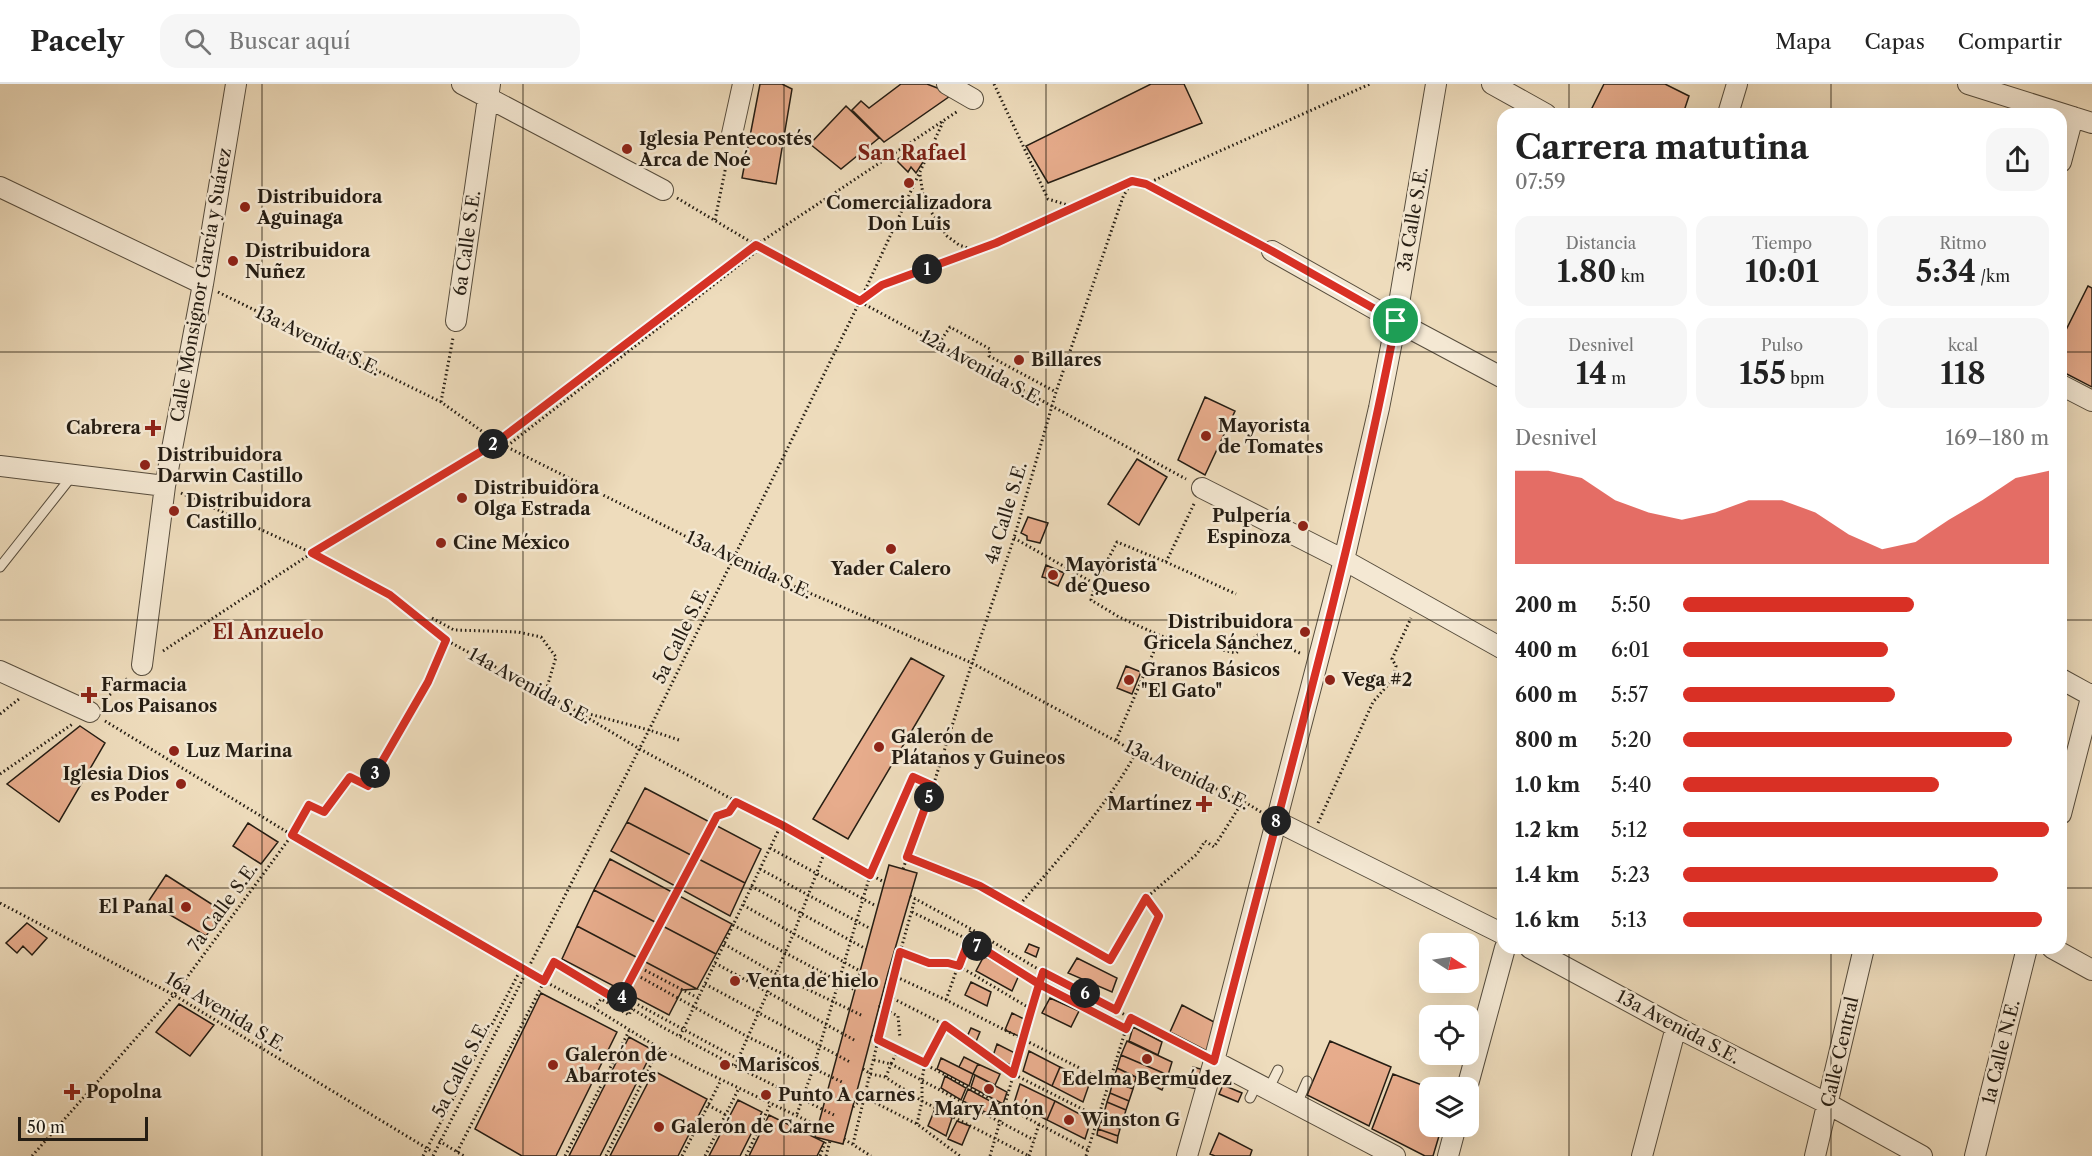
<!DOCTYPE html>
<html lang="es">
<head>
<meta charset="utf-8">
<style>
	body { margin:0; font-family:"Libre Caslon Text",serif; background:#f6f6f6; color:#222; height:100vh; display:flex; flex-direction:column; font-size:22px; white-space:nowrap }
	* { box-sizing:border-box; margin:0 }
	p { font-size:20px; color:#767676 }
	.icon { flex:none; width:33px; height:33px; fill:none; stroke:currentColor; stroke-width:2; stroke-linecap:round; stroke-linejoin:round }
	.map { position:relative; flex:1; overflow:hidden }
	.details { position:absolute; left:1497px; top:24px; width:570px; height:846px; display:flex; flex-direction:column; background:#fff; border-radius:18px; box-shadow:0 6px 24px #0002 }
	.details>* { flex:none }
	.needle { width:39px; rotate:102deg }
	.fabs { position:absolute; left:1419px; top:849px; display:grid; gap:12px }
	.fabs a { display:grid; place-items:center; width:60px; height:60px; border-radius:12px; background:#fff; box-shadow:0 6px 24px #0002; font-size:30px }
	.scale { position:absolute; left:18px; bottom:15px; width:130px; box-sizing:border-box; padding-left:6px; border:3px solid #251d13; border-top:0; font-size:16px; line-height:21px; white-space:nowrap; color:#251d13; -webkit-text-stroke:4px #f4e8d3; paint-order:stroke }
	.pin { position:absolute; display:grid; place-items:center; width:51px; height:51px; color:#fff; margin:-26px; border:3px solid #fff; border-radius:50%; box-shadow:0 2px 6px #0007 }
	.km { position:absolute; width:30px; height:30px; margin:-15px; border-radius:50%; background:#222; color:#fff; font-size:16px; line-height:30px; text-align:center }
	.round { display:grid; place-items:center; flex:none; width:63px; height:63px; border-radius:18px; background:#f6f6f6 }
	.headline { display:flex; align-items:center; justify-content:space-between; height:102px; padding:0 18px }
	h1 { font-size:33px; font-weight:700; line-height:45px }
	.figures { display:grid; grid-template-columns:repeat(3,1fr); gap:9px; height:102px; padding:6px 18px }
	.figures div { display:grid; align-content:center; border-radius:15px; background:#f6f6f6; text-align:center }
	.figures b { font-size:30px; font-weight:700 }
	.figures small { font-size:16px; font-weight:400 }
	.figures p { font-size:16px }
	.chart { height:168px; padding:12px 18px }
	.chart p { display:flex; justify-content:space-between }
	.chart svg { width:100%; height:108px; margin-top:6px; fill:#d93025; opacity:.7 }
	ul { padding:0 18px; list-style:none; font-size:20px }
	li { display:grid; grid-template-columns:96px 72px 1fr; align-items:center; height:45px }
	li i { height:15px; border-radius:8px; background:#d93025 }
	header { display:flex; align-items:center; gap:36px; box-sizing:border-box; height:84px; padding:0 30px; background:#fff; border-bottom:2px solid #e0e0e0 }
	header strong { font-size:28px }
	nav { display:flex; gap:33px; margin-inline-start:auto; font-size:21px }
	.search { width:420px; height:54px; background:#f6f6f6; display:flex; align-items:center; gap:15px; box-sizing:border-box; padding:0 21px; border-radius:18px; color:#767676; font-size:22px }
	.map>svg:first-child { display:block }
	.building { fill:#e7ac8c; stroke:#251d13; stroke-width:1.5 }
	.lines { fill:none; stroke-linecap:round; stroke-linejoin:round }
	.lane-casing { stroke:#574d3d; stroke-width:11 }
	.street-casing { stroke:#574d3d; stroke-width:22 }
	.path { stroke:#251d13; stroke-width:3; stroke-dasharray:1.5 3; stroke-linecap:butt }
	.lane { stroke:#f4e8d3; stroke-width:9 }
	.street { stroke:#f4e8d3; stroke-width:20 }
	.route-casing { stroke:#fff; stroke-width:12 }
	.route { stroke:#d93025; stroke-width:8 }
	.grid { fill:none; stroke:#251d13; stroke-width:1.5; stroke-opacity:0.55 }
	.poi-dot { fill:#8f2418; stroke:#f4e8d3; stroke-width:2 }
	.labels { text-anchor:middle; stroke-width:5; stroke-linejoin:round; paint-order:stroke }
	.poi-label { font-size:18px; font-weight:bold; fill:#251d13; stroke:#f4e8d3; text-anchor:start }
	.street-label { font-size:18px; fill:#251d13; stroke:#f4e8d3 }
	.neighbourhood-label { font-size:20px; font-weight:bold; fill:#7a1f14; stroke:#f4e8d3 }
</style>
</head>
<body>
<header>
<strong>Pacely</strong>
<div class="search"><svg class="icon" aria-label="search" viewBox="0 0 24 24"><circle cx="10" cy="10" r="6"/><path d="M15 15l6 6"/></svg>Buscar aquí</div>
<nav><a>Mapa</a><a>Capas</a><a>Compartir</a></nav>
</header>
<div class="map">
<svg width="2092" height="1072" viewBox="0 0 2092 1072">
	<rect width="100%" height="100%" fill="#eedcbc"/>
	<filter id="stains"><feTurbulence type="fractalNoise" baseFrequency=".00333" numOctaves="4"/><feColorMatrix values="0 0 0 0 .2 0 0 0 0 .09 0 0 0 0 .02 0 0 0 .5 -.17"/></filter>
	<radialGradient id="worn" r=".72"><stop offset=".6" stop-color="#630" stop-opacity="0"/><stop offset="1" stop-color="#630" stop-opacity=".3"/></radialGradient>
	<path class="building" d="M760,0H782L792,5L776,100L742,94Z
		M901,0H927L953,10L884,58L852,26L861,17L869,24Z
		M1151,0H1184L1202,39L1048,99L1026,62Z
		M1604,0H1665L1689,12L1683,30H1589Z
		M846,22L879,54L841,85L810,60Z
		M911,67L923,78L916,89L911,83L908,88L896,76Z
		M2088,202L2092,204V303L2061,287V256Z
		M1205,313L1235,327L1205,391L1178,376Z
		M1137,375L1167,393L1139,441L1108,420Z
		M1028,433L1048,439L1040,459L1027,456V452L1021,449Z
		M1046,481L1064,489L1058,502L1049,498L1050,495L1042,493Z
		M911,574L944,592L848,755L813,735Z
		M1126,582L1141,588L1132,610L1117,604Z
		M80,642L105,659L59,738L7,700Z
		M645,704L761,765L745,799L627,738Z
		M627,738L745,799L730,832L611,767Z
		M248,739L278,758L261,780L233,762Z
		M610,775L732,840L716,870L594,806Z
		M889,781L917,789L888,889L843,1060L815,1053Z
		M166,791L224,828L206,852L148,818Z
		M594,806L716,870L697,905L577,842Z
		M27,839L47,854L32,871L23,862L17,869L6,859Z
		M577,842L697,905L682,906L669,931L562,875Z
		M1029,860L1039,864L1036,873L1025,868Z
		M984,872L1019,891L1012,907L976,887Z
		M1077,874L1117,894L1112,908L1068,889Z
		M971,898L991,908L987,922L965,911Z
		M541,909L617,948L556,1072H522L475,1045Z
		M1050,914L1079,927L1071,943L1042,929Z
		M179,920L214,941L190,972L156,948Z
		M1182,921L1214,938L1207,967L1170,948Z
		M1012,929L1028,937L1023,954L1005,946Z
		M1133,943L1162,958L1158,971L1129,957Z
		M971,944L980,948L975,960L966,955Z
		M629,953L653,966L600,1072H569Z
		M1127,957L1172,978L1168,991L1121,971Z
		M1330,957L1391,983L1369,1042L1307,1011Z
		M997,960L1015,969L1010,981L993,972Z
		M1029,967L1060,983L1052,1002L1023,987Z
		M1121,971L1168,991L1162,1006L1117,984Z
		M964,973L978,980L973,990L959,983Z
		M941,974L973,990L969,1002L937,985Z
		M978,980L1000,990L995,1001L973,990Z
		M1060,983L1090,998L1083,1018L1052,1002Z
		M1193,983L1204,986L1198,1005L1187,1003Z
		M1117,984L1136,993L1133,1005L1113,997Z
		M654,987L707,1015L678,1072H610Z
		M973,990L1007,1008L1003,1020L971,1003L975,991Z
		M1393,990L1430,1004V1042H1442L1433,1072H1425L1372,1045Z
		M945,992L966,1004L961,1016L941,1004Z
		M1113,997L1133,1005L1129,1017L1110,1009Z
		M1020,1000L1055,1017L1047,1036L1014,1019Z
		M1223,1001L1242,1009L1238,1018L1219,1010Z
		M968,1005L992,1018L987,1029L963,1017Z
		M1110,1009L1129,1017L1126,1026L1107,1018Z
		M738,1016L762,1028L740,1072H709Z
		M1055,1017L1091,1036L1085,1055L1047,1036Z
		M1107,1018L1126,1026L1123,1036L1104,1029Z
		M935,1025L952,1034L946,1052L928,1042Z
		M1104,1029L1123,1036L1120,1045L1101,1037Z
		M769,1031L824,1058L817,1072H749Z
		M957,1037L970,1042L962,1061L948,1055Z
		M1101,1037L1120,1045L1118,1052L1098,1045Z
		M1098,1045L1118,1052L1117,1059L1097,1051Z
		M1219,1049L1252,1066L1250,1072H1215L1210,1070Z"/>
	<g class="lines">
		<defs>
			<path id="lane" d="M0,483L72,392
				M1268,1006L1278,986
				M1250,1014L1257,1000
				M1297,1020L1307,997"/>
			<path id="street" d="M462,0L663,106
				M947,0L973,15
				M1492,0L1546,30
				M1968,0L2092,39
				M1728,30L1737,0
				M732,50L743,0
				M2061,78L2073,33
				M0,103L203,200
				M1272,167L1396,237L1503,294
				M456,237L490,0
				M2061,301L2092,317
				M0,382L165,402
				M1202,404L1344,476L1503,565
				M142,581L165,402L203,200L236,0
				M0,587L90,628
				M2061,595L2092,612
				M2061,730L2092,610
				M1276,737L1503,850
				M1530,864L1676,943L1828,1020L1922,1072
				M2052,864L2092,886
				M1214,977L1395,1072
				M1467,1004L1505,864
				M1187,1072L1214,977L1344,476L1379,324L1396,237L1436,0
				M1448,1072L1456,1042
				M1642,1072L1676,943
				M1815,1072L1864,864
				M1975,1072L2027,864"/>
		</defs>
		<use href="#lane" class="lane-casing"/>
		<use href="#street" class="street-casing"/>
		<path class="path" d="M994,0L1048,115L1074,123
			M920,91L924,117L947,152L959,161L974,166
			M1146,100L1370,0
			M677,114L761,164L1186,395
			M715,136L729,67
			M218,208L441,318L497,358L733,476L972,579L1136,668L1243,717L1261,728
			M861,216L882,201L996,159L1132,97
			M939,259L950,243L990,265L989,272L1056,308
			M441,318L453,254
			M507,362L761,164
			M181,409L312,469L390,511L446,556L573,625L638,664L884,798
			M1194,420L1166,478L1117,458L1095,500L1091,516L1119,533L1161,552L1236,569L1258,551L1302,570
			M1014,454L1095,500
			M1166,478L1236,510
			M432,534L454,546L518,548L541,553L556,573L545,610
			M163,567L312,469L497,358L756,161L958,27
			M103,617L129,593
			M578,627L649,646L679,656
			M0,630L19,615
			M105,637L292,751L544,897L594,924L659,964L695,983L818,1042
			M1116,656L1160,553
			M0,690L74,639
			M1318,739L1373,618L1393,595L1396,582L1392,575L1411,534
			M770,764L876,822
			M907,773L980,802L1110,876L1146,814L1197,770L1205,757L1214,763L1243,717
			M760,785L871,845
			M903,785L933,702L972,579L1014,454L1056,308L1123,113L1132,97L1146,100L1257,159
			M751,802L866,865
			M910,812L971,845L1043,888L1198,969
			M0,819L174,911L433,1068
			M743,821L860,887
			M1017,824C1059,774 1104,726 1136,669
			M912,828L969,856L1039,900L1126,945
			M733,841L855,906
			M724,860L776,890L863,932
			M894,867L929,879H948L959,882L1031,925
			M715,879L856,957
			M637,882L698,914
			M633,889L748,953L844,999
			M888,889L946,916L1109,999
			M705,900L850,978
			M622,912L738,975
			M946,916L971,845
			M619,917L717,732L729,728L736,718
			M879,923L890,913L945,941L1013,990L1098,1033
			M594,924L601,915L629,931L632,924
			M1116,925L1159,832L1146,814
			M886,926L898,932L900,954
			M680,952L781,741
			M871,952L1088,1066
			M874,976L891,980L898,966
			M735,982L793,851L825,767
			M863,985L871,990L885,993L922,1017L1029,1072
			M886,993L891,980L1034,1056
			M708,1021L726,1031
			M853,1023L864,1013L917,1040L960,1072
			M797,1030L813,985L870,791L913,693L933,701
			M917,1040L922,1017V995L925,979L945,941
			M844,1055L871,1072
			M439,1057L464,1072
			M853,1060L894,890L915,815
			M457,1068L554,878L664,944L735,982L836,1032
			M32,1072L174,911L292,751L309,721L324,728L349,693L368,702L428,598L446,556
			M423,1072L522,883
			M433,1072L649,646L860,217L943,38
			M565,1072L629,947
			M606,1072L659,964
			M682,1072L721,996
			M705,1072L739,1004
			M746,1072L771,1019
			M820,1072L826,1056
			M826,1072L830,1057
			M990,1072L1043,888
			M1029,1072L1039,1040
			M1086,1072L1126,945L1131,934"/>
		<use href="#lane" class="lane"/>
		<use href="#street" class="street"/>
	</g>
	<g class="lines">
		<defs>
			<path id="route" d="M1396,237L1272,167L1146,100L1132,97L996,159L882,201L860,217L756,161L497,358L312,469L390,511L446,556L428,598L368,702L350,693L324,728L309,721L292,751L544,897L554,878L619,917L717,732L729,728L736,718L782,741L870,791L913,693L933,702L907,773L980,802L1110,876L1146,814L1159,832L1116,926L1043,888C1032,921 1023,956 1013,990L945,941L925,979L878,956L900,868L929,879H948L959,882L969,856L1039,900L1126,945L1131,934L1214,977C1277,731 1348,486 1396,237"/>
		</defs>
		<use href="#route" class="route-casing"/>
		<use href="#route" class="route"/>
	</g>
	<path class="grid" d="M262,0V1072M523,0V1072M784,0V1072M1046,0V1072M1308,0V1072M1569,0V30M1831,0V30M0,268H1503M2061,268H2092M0,536H1503M2061,536H2092M0,804H1503M2061,804H2092M1569,864V1072M1831,864V1072"/>
	<g class="poi-dot">
		<circle cx="627" cy="65" r="6"/>
		<circle cx="909" cy="99" r="6"/>
		<circle cx="245" cy="123" r="6"/>
		<circle cx="233" cy="177" r="6"/>
		<circle cx="1019" cy="276" r="6"/>
		<path d="M150 335h6v6h6v6h-6v6h-6v-6h-6v-6h6z"/>
		<circle cx="1206" cy="352" r="6"/>
		<circle cx="145" cy="381" r="6"/>
		<circle cx="462" cy="414" r="6"/>
		<circle cx="174" cy="427" r="6"/>
		<circle cx="1303" cy="442" r="6"/>
		<circle cx="441" cy="459" r="6"/>
		<circle cx="891" cy="465" r="6"/>
		<circle cx="1053" cy="491" r="6"/>
		<circle cx="1305" cy="548" r="6"/>
		<circle cx="1129" cy="596" r="6"/>
		<circle cx="1330" cy="596" r="6"/>
		<path d="M86 602h6v6h6v6h-6v6h-6v-6h-6v-6h6z"/>
		<circle cx="879" cy="663" r="6"/>
		<circle cx="174" cy="667" r="6"/>
		<circle cx="181" cy="700" r="6"/>
		<path d="M1201 711h6v6h6v6h-6v6h-6v-6h-6v-6h6z"/>
		<circle cx="186" cy="823" r="6"/>
		<circle cx="735" cy="897" r="6"/>
		<circle cx="1147" cy="975" r="6"/>
		<circle cx="553" cy="981" r="6"/>
		<circle cx="725" cy="981" r="6"/>
		<circle cx="989" cy="1005" r="6"/>
		<path d="M69 999h6v6h6v6h-6v6h-6v-6h-6v-6h6z"/>
		<circle cx="766" cy="1011" r="6"/>
		<circle cx="1069" cy="1036" r="6"/>
		<circle cx="659" cy="1043" r="6"/>
	</g>
	<g class="labels">
		<g class="poi-label">
			<text x="639" y="61">Iglesia Pentecostés<tspan x="639" dy="21">Arca de Noé</tspan></text>
			<text x="257" y="119">Distribuidora<tspan x="257" dy="21">Aguinaga</tspan></text>
			<text x="909" y="125" text-anchor="middle">Comercializadora<tspan x="909" dy="21">Don Luis</tspan></text>
			<text x="245" y="173">Distribuidora<tspan x="245" dy="21">Nuñez</tspan></text>
			<text x="1031" y="282">Billares</text>
			<text x="1218" y="348">Mayorista<tspan x="1218" dy="21">de Tomates</tspan></text>
			<text x="141" y="350" text-anchor="end">Cabrera</text>
			<text x="157" y="377">Distribuidora<tspan x="157" dy="21">Darwin Castillo</tspan></text>
			<text x="474" y="410">Distribuidora<tspan x="474" dy="21">Olga Estrada</tspan></text>
			<text x="186" y="423">Distribuidora<tspan x="186" dy="21">Castillo</tspan></text>
			<text x="1291" y="438" text-anchor="end">Pulpería<tspan x="1291" dy="21">Espinoza</tspan></text>
			<text x="453" y="465">Cine México</text>
			<text x="1065" y="487">Mayorista<tspan x="1065" dy="21">de Queso</tspan></text>
			<text x="891" y="491" text-anchor="middle">Yader Calero</text>
			<text x="1293" y="544" text-anchor="end">Distribuidora<tspan x="1293" dy="21">Gricela Sánchez</tspan></text>
			<text x="1141" y="592">Granos Básicos<tspan x="1141" dy="21">"El Gato"</tspan></text>
			<text x="1342" y="602">Vega #2</text>
			<text x="101" y="607">Farmacia<tspan x="101" dy="21">Los Paisanos</tspan></text>
			<text x="891" y="659">Galerón de<tspan x="891" dy="21">Plátanos y Guineos</tspan></text>
			<text x="186" y="673">Luz Marina</text>
			<text x="169" y="696" text-anchor="end">Iglesia Dios<tspan x="169" dy="21">es Poder</tspan></text>
			<text x="1192" y="726" text-anchor="end">Martínez</text>
			<text x="174" y="829" text-anchor="end">El Panal</text>
			<text x="747" y="903">Venta de hielo</text>
			<text x="565" y="977">Galerón de<tspan x="565" dy="21">Abarrotes</tspan></text>
			<text x="737" y="987">Mariscos</text>
			<text x="1147" y="1001" text-anchor="middle">Edelma Bermúdez</text>
			<text x="86" y="1014">Popolna</text>
			<text x="778" y="1017">Punto A carnes</text>
			<text x="989" y="1031" text-anchor="middle">Mary Antón</text>
			<text x="1081" y="1042">Winston G</text>
			<text x="671" y="1049">Galerón de Carne</text>
		</g>
		<g class="street-label">
			<text transform="translate(1413 135) rotate(-80)" y="6">3a Calle S.E.</text>
			<text transform="translate(467 159) rotate(-82)" y="6">6a Calle S.E.</text>
			<text transform="translate(201 201) rotate(-80)" y="6">Calle Monsignor García y Suárez</text>
			<text transform="translate(318 257) rotate(26)" y="6">13a Avenida S.E.</text>
			<text transform="translate(982 284) rotate(29)" y="6">12a Avenida S.E.</text>
			<text transform="translate(1006 429) rotate(-73)" y="6">4a Calle S.E.</text>
			<text transform="translate(749 481) rotate(25)" y="6">13a Avenida S.E.</text>
			<text transform="translate(681 551) rotate(-64)" y="6">5a Calle S.E.</text>
			<text transform="translate(530 602) rotate(29)" y="6">14a Avenida S.E.</text>
			<text transform="translate(1187 691) rotate(26)" y="6">13a Avenida S.E.</text>
			<text transform="translate(223 823) rotate(-54)" y="6">7a Calle S.E.</text>
			<text transform="translate(226 928) rotate(31)" y="6">16a Avenida S.E.</text>
			<text transform="translate(1678 943) rotate(28)" y="6">13a Avenida S.E.</text>
			<text transform="translate(1840 968) rotate(-77)" y="6">Calle Central</text>
			<text transform="translate(2001 968) rotate(-76)" y="6">1a Calle N.E.</text>
			<text transform="translate(461 985) rotate(-63)" y="6">5a Calle S.E.</text>
		</g>
		<g class="neighbourhood-label">
			<text x="912" y="76">San Rafael</text>
			<text x="268" y="555">El Anzuelo</text>
		</g>
	</g>
	<rect width="100%" height="100%" filter="url(#stains)"/>
	<rect width="100%" height="100%" fill="url(#worn)"/>
</svg>
<div class="fabs">
<a><svg class="needle" viewBox="-14 -14 28 28"><path d="M0-13l5 13h-10z" fill="#e53935"/><path d="M0 13l5-13h-10z" fill="#767676"/></svg></a>
<a><svg class="icon" aria-label="locate" viewBox="0 0 24 24"><circle cx="12" cy="12" r="6"/><path d="M12 2v4M12 18v4M2 12h4M18 12h4"/></svg></a>
<a><svg class="icon" aria-label="layers" viewBox="0 0 24 24"><path d="M12 4l9 5-9 5-9-5zM3 14l9 5 9-5"/></svg></a>
</div>
<div class="scale">50 m</div>
<div class="pin" style="left:1396px;top:237px;background:#1e9e55"><svg class="icon" aria-label="arrive" viewBox="0 0 24 24"><path d="M6 21V4h12l-3 4 3 4H6"/></svg></div>
<b class="km" style="left:927px;top:185px">1</b>
<b class="km" style="left:493px;top:360px">2</b>
<b class="km" style="left:375px;top:689px">3</b>
<b class="km" style="left:622px;top:913px">4</b>
<b class="km" style="left:929px;top:713px">5</b>
<b class="km" style="left:1085px;top:909px">6</b>
<b class="km" style="left:977px;top:862px">7</b>
<b class="km" style="left:1276px;top:737px">8</b>
<section class="details">
<div class="headline"><div><h1>Carrera matutina</h1><p>07:59</p></div><a class="round"><svg class="icon" aria-label="share" viewBox="0 0 24 24"><path d="M12 15V3M7 8l5-5 5 5M5 13v7h14v-7"/></svg></a></div>
<div class="figures">
<div><p>Distancia</p><b>1.80<small> km</small></b></div>
<div><p>Tiempo</p><b>10:01</b></div>
<div><p>Ritmo</p><b>5:34<small> /km</small></b></div>
</div>
<div class="figures">
<div><p>Desnivel</p><b>14<small> m</small></b></div>
<div><p>Pulso</p><b>155<small> bpm</small></b></div>
<div><p>kcal</p><b>118</b></div>
</div>
<div class="chart"><p><span>Desnivel</span>169–180 m</p>
<svg viewBox="0 0 160 44" preserveAspectRatio="none"><path d="M0 44V6L10 6L20 9L30 18L40 23L50 26L60 23L70 18L80 18L90 23L100 32L110 38L120 35L130 26L140 18L150 9L160 6V44z"/></svg>
</div>
<ul>
<li><b>200 m</b>5:50<i style="width:63%"></i></li>
<li><b>400 m</b>6:01<i style="width:56%"></i></li>
<li><b>600 m</b>5:57<i style="width:58%"></i></li>
<li><b>800 m</b>5:20<i style="width:90%"></i></li>
<li><b>1.0 km</b>5:40<i style="width:70%"></i></li>
<li><b>1.2 km</b>5:12<i style="width:100%"></i></li>
<li><b>1.4 km</b>5:23<i style="width:86%"></i></li>
<li><b>1.6 km</b>5:13<i style="width:98%"></i></li>
</ul>
</section>
</div>
</body>
</html>
